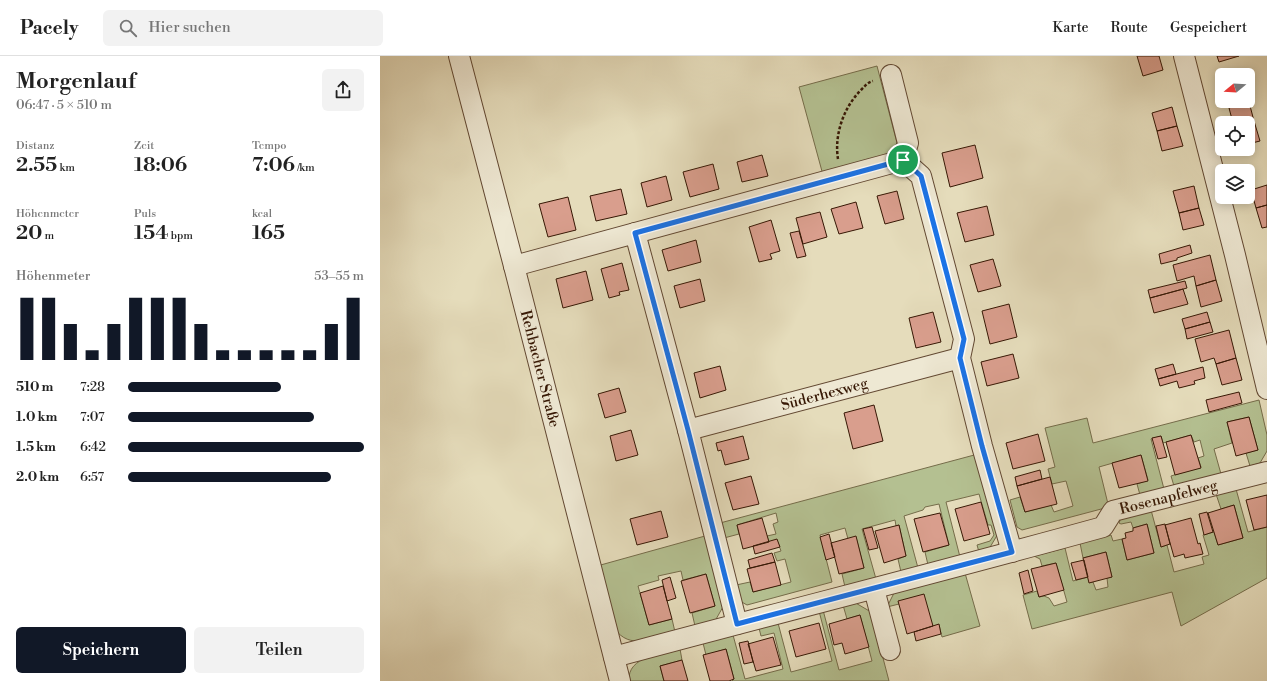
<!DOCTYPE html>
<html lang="de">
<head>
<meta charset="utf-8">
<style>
	body { margin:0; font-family:"Libre Bodoni",serif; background:#f2f2f2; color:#222; height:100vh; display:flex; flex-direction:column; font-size:15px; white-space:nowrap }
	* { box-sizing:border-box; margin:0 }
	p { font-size:13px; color:#767676 }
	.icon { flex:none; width:22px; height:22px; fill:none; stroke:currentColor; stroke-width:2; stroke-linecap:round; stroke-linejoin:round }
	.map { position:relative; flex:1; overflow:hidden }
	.details { display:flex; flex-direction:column; background:#fff; width:380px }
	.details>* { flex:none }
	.needle { width:26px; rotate:252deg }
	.tools { position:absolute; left:835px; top:12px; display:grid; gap:8px }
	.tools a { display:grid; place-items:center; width:40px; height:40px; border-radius:6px; background:#fff; box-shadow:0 2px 10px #0003; font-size:20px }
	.pin { position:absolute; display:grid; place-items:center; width:34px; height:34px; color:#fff; margin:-17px; border:2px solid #fff; border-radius:50%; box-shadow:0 1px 4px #0007 }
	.round { display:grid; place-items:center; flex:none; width:42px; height:42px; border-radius:6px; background:#f2f2f2 }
	.summary { display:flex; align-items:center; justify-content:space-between; height:68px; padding:0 16px }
	h1 { font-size:22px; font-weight:600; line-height:30px }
	.stats { display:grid; grid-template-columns:repeat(3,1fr); gap:6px; height:68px; padding:4px 16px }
	.stats div { display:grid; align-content:center }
	.stats b { font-size:20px; font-weight:600 }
	.stats small { font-size:11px; font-weight:400 }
	.stats p { font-size:11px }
	.chart { height:112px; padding:8px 16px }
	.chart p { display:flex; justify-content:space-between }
	.chart svg { width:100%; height:72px; margin-top:4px; stroke:#111827; stroke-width:6 }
	.action { display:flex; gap:8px; margin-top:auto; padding:8px 16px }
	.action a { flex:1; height:46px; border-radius:6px; background:#111827; color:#fff; font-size:16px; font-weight:600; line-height:46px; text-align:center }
	.action a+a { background:#f2f2f2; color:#222 }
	ul { padding:0 16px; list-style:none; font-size:13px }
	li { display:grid; grid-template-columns:64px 48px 1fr; align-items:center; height:30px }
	li i { height:10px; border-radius:5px; background:#111827 }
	header { display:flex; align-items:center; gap:24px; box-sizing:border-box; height:56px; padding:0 20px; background:#fff; border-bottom:1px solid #e0e0e0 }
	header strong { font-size:19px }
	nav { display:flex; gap:22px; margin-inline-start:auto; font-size:14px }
	.search { width:280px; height:36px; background:#f2f2f2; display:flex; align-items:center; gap:10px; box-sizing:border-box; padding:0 14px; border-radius:6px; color:#767676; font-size:15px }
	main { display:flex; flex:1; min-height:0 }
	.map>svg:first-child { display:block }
	.green { fill:#b4c091; stroke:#756c4a }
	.building { fill:#d99e8d; stroke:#361704 }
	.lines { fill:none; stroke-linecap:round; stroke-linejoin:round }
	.minor-casing { stroke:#624832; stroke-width:22 }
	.path { stroke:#361704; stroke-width:2.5; stroke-dasharray:3 2; stroke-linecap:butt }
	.minor { stroke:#eee8d3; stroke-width:20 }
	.route-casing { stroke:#fff; stroke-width:8 }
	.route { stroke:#1a73e8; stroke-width:5 }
	.labels { text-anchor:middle; stroke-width:3; stroke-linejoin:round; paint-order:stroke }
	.street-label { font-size:15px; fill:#361704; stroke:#eee8d3 }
</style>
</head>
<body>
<header>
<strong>Pacely</strong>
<div class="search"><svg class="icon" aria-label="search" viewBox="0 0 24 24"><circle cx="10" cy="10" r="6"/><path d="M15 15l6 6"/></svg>Hier suchen</div>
<nav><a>Karte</a><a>Route</a><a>Gespeichert</a></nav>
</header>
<main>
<section class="details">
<div class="summary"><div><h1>Morgenlauf</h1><p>06:47 · 5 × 510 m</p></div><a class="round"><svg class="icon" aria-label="share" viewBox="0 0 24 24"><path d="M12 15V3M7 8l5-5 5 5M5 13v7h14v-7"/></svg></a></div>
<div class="stats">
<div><p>Distanz</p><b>2.55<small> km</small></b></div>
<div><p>Zeit</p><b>18:06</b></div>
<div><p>Tempo</p><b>7:06<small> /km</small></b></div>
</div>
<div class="stats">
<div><p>Höhenmeter</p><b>20<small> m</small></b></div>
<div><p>Puls</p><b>154<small> bpm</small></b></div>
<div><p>kcal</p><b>165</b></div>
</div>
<div class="chart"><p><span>Höhenmeter</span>53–55 m</p>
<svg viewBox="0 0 160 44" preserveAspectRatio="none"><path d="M5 44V6M15 44V6M25 44V22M35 44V38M45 44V22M55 44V6M65 44V6M75 44V6M85 44V22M95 44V38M105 44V38M115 44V38M125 44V38M135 44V38M145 44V22M155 44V6"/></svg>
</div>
<ul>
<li><b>510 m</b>7:28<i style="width:65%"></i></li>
<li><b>1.0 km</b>7:07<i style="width:79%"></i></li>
<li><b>1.5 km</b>6:42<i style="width:100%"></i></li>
<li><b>2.0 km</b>6:57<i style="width:86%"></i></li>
</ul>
<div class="action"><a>Speichern</a><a>Teilen</a></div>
</section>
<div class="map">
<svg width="887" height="625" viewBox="0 0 887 625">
	<rect width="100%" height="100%" fill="#e5dcbb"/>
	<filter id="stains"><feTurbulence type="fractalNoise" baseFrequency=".005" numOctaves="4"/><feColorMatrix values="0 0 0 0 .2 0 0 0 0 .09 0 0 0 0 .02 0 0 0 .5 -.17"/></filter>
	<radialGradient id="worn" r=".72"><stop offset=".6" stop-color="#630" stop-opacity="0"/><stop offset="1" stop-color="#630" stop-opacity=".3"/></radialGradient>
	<path class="green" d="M497,10L517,87L505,103L443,119L419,31Z
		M879,344L887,379V395L880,407L870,410L866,397L878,394L869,361L847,366L852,387L834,393L841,418L794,430L791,420L821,411L818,402L824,400L820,384L814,386L811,379L783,387L781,380L771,383L784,433L760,439L757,428L768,424L761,399L719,411L728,448L725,452L642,474L637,471L630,444L640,441L645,456L671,449L674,456L693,450L686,425L672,428L668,413L675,411L665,372L707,362L713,387Z
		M598,398L619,476L609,493L599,496L597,489L610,485L614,479L611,469H608L599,438L566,446L580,501L548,509L545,496L569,489L559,448L545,451L543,454L524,460L538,512L521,516L518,503L526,500L519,469L516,470L515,464L482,473L496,523L465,531L462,518L484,512L476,481L468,483L465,472L440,479L452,526L367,549L360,545L356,529L370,526L373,536L411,526L405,503L397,505L394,497L401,495L397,484L389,486L387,480L396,478L393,468L398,466L396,457L357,469L359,478L344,482L340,467Z
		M856,433L868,476L887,471V522L801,570L792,536L652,573L643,539L657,535L659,541L664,540L669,542L674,550L687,546L676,507L662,510L660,503L654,500L685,492L693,525L708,521L710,526H713L716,534L728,531L727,522L732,521L726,496L703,502L700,487L731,479L733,485L742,483L747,504L774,497L767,468L753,472L751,466L741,468L739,467L741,462L771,454L781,491L787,489L794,516L824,508L822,501L829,499L823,479L834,476L838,489L863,482L854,449L841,453L836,438Z
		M325,480L344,549L335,565L315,570L312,557L335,550L326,518L303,524L301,515L278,520L279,524L258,530L269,569L292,563L295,576C273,582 250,595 234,572L217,510Z
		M585,517L600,570L562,581L559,569L553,570L519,548L507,551L515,535Z
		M474,546L491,556L509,625H352L354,623L346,593L326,599L323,587L353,579L365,623L403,613L394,577L381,580L379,572L398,567L411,616L452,605L439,555L443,554L459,614L492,605L480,559L467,563L463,549Z
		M300,593L302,604L280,610L284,625H249C247,600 282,598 300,593Z"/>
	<path class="building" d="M757,0H779L783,14L763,20Z
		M837,0H859L839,6Z
		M869,46L874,65L866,67H853L849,52Z
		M792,51L797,70L777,75L772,57Z
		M874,65L880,85L868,88V67H866Z
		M797,70L803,90L782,95L777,75Z
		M595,89L603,122L570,131L562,97Z
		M382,99L388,120L362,126L357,106Z
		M333,108L339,133L310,141L303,116Z
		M286,120L292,144L267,151L261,127Z
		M887,129V149L876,152L871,134Z
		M814,130L819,152L799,157L793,135Z
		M241,133L247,158L216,165L210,140Z
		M517,135L524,163L505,168L497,140Z
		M188,141L196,174L168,181L159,148Z
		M476,146L483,172L459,178L451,153Z
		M887,149V171L882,172L876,152Z
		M607,150L614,179L585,186L577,157Z
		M819,152L824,169L803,174L799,157Z
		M440,156L447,181L423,188L416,162Z
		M391,164L400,195L390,198L392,203L379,206L369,171Z
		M419,175L426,200L417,202L410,177Z
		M316,184L321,206L288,215L282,194Z
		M810,189L812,197L797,202V204L781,208L779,198Z
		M830,199L836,224L816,230L814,220L797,225L793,209Z
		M613,203L621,230L598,236L590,209Z
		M242,207L249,234L239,236L240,239L229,242L221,213Z
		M206,215L213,244L183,252L176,223Z
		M320,223L325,245L300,252L294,230Z
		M836,224L842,245L821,251L816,230Z
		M805,225L807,232L770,242L768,234Z
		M803,233L808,248L774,257L770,242Z
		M629,248L637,281L610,288L602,255Z
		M553,256L561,286L536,292L529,262Z
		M827,256L830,266L805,273L802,263Z
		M830,266L833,276L807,283L805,273Z
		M849,274L856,302L836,308L834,302L821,306L815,283Z
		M633,298L639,322L607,330L601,306Z
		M856,302L862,324L842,329L836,308Z
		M793,308L796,318L778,323L775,313Z
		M340,310L346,334L320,342L314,317Z
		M823,311L825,322L814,325L815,328L799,332L797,325L780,330L778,323Z
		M239,332L246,356L225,362L218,338Z
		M859,336L862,347L829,356L826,344Z
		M494,349L503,385L473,393L464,357Z
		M869,361L878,394L856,400L847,366Z
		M251,374L258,399L236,405L230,380Z
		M658,378L665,405L633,413L626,387Z
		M811,379L821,412L795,419L786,386Z
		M363,380L369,403L345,409L341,394L338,395L336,387Z
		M781,380L787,401L778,403L772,382Z
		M761,399L768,425L739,432L732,407Z
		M660,414L662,423L637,430L635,421Z
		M371,420L379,448L353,454L345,427Z
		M670,421L677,448L645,456L637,430Z
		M887,439V471L874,474L866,444Z
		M601,446L610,478L584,485L575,453Z
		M854,449L863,482L838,489L828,457Z
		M281,455L288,481L257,489L250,463Z
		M827,456L833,476L824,479L819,458Z
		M560,457L569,489L543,496L534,463Z
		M382,462L389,486L363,493L357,469Z
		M811,462L818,488L820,487L823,498L805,502L804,498L794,501L785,469Z
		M767,468L774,497L747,504L742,483L746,482L745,477L753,475V472Z
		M785,468L790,488L781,491L776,470Z
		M519,469L526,500L504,507L495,475Z
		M492,471L498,492L489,494L483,473Z
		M449,478L455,501L446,504L440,481Z
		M476,480L484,512L459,518L451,487Z
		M397,483L400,491L375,498L373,490Z
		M726,496L732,521L709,527L703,502Z
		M392,497L395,506L370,512L368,504Z
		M704,504L708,521L696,524L691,507Z
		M395,506L401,529L373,536L367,513Z
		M676,507L684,534L659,541L651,513Z
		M648,514L653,535L644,538L639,517Z
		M326,518L335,550L310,557L301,525Z
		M290,521L296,542L287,545L282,524Z
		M283,530L292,563L269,569L260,537Z
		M544,538L553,570L527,578L518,545Z
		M480,559L489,591L465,598L462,587L454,589L449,568Z
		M439,567L446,593L416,601L409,575Z
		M559,568L561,578L536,585L534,576Z
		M393,581L401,609L376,615L368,588Z
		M368,585L373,606L364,608L359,587Z
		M346,593L354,623L349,625H330L323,599Z
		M302,604L308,625H284L280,610Z"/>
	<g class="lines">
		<defs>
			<g id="minor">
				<path id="s1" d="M79,0L134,210L240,625"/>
				<path d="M804,0L855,199L887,333"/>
				<path d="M511,19L528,87L523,104L541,120L584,283L580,302L602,390L632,496"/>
				<path d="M255,177L308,374L357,568"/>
				<path d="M134,210L523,104"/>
				<path id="s2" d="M308,374L580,302"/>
				<path d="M494,533L510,594"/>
				<path id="s3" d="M234,601C397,557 560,516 723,471L733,455L887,416"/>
			</g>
		</defs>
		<use href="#minor" class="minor-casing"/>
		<path class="path" d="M458,103C454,78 464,51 481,34C485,30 488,26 493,25"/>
		<use href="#minor" class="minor"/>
	</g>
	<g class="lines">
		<defs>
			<path id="route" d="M523,104L541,120L584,283L580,302L602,390L632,496L357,568L308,374L255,177Z"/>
		</defs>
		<use href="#route" class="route-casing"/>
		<use href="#route" class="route"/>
	</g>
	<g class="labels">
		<g class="street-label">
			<text dy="5" stroke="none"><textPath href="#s1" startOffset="323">Rehbacher Straße</textPath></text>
			<text dy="5" stroke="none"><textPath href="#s2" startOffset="141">Süderhexweg</textPath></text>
			<text dy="5" stroke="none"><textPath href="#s3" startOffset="582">Rosenapfelweg</textPath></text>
		</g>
	</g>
	<rect width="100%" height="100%" filter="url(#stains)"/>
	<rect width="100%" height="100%" fill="url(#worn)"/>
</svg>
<div class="tools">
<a><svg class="needle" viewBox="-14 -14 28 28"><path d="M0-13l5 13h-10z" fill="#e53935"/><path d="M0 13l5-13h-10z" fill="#767676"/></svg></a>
<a><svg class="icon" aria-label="locate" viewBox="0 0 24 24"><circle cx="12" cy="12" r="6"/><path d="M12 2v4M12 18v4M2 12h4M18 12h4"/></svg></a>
<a><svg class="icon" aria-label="layers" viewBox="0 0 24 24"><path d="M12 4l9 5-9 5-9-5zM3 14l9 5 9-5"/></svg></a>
</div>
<div class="pin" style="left:523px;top:104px;background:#1e9e55"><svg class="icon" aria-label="arrive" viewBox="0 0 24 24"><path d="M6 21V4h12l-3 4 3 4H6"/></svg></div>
</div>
</main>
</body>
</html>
